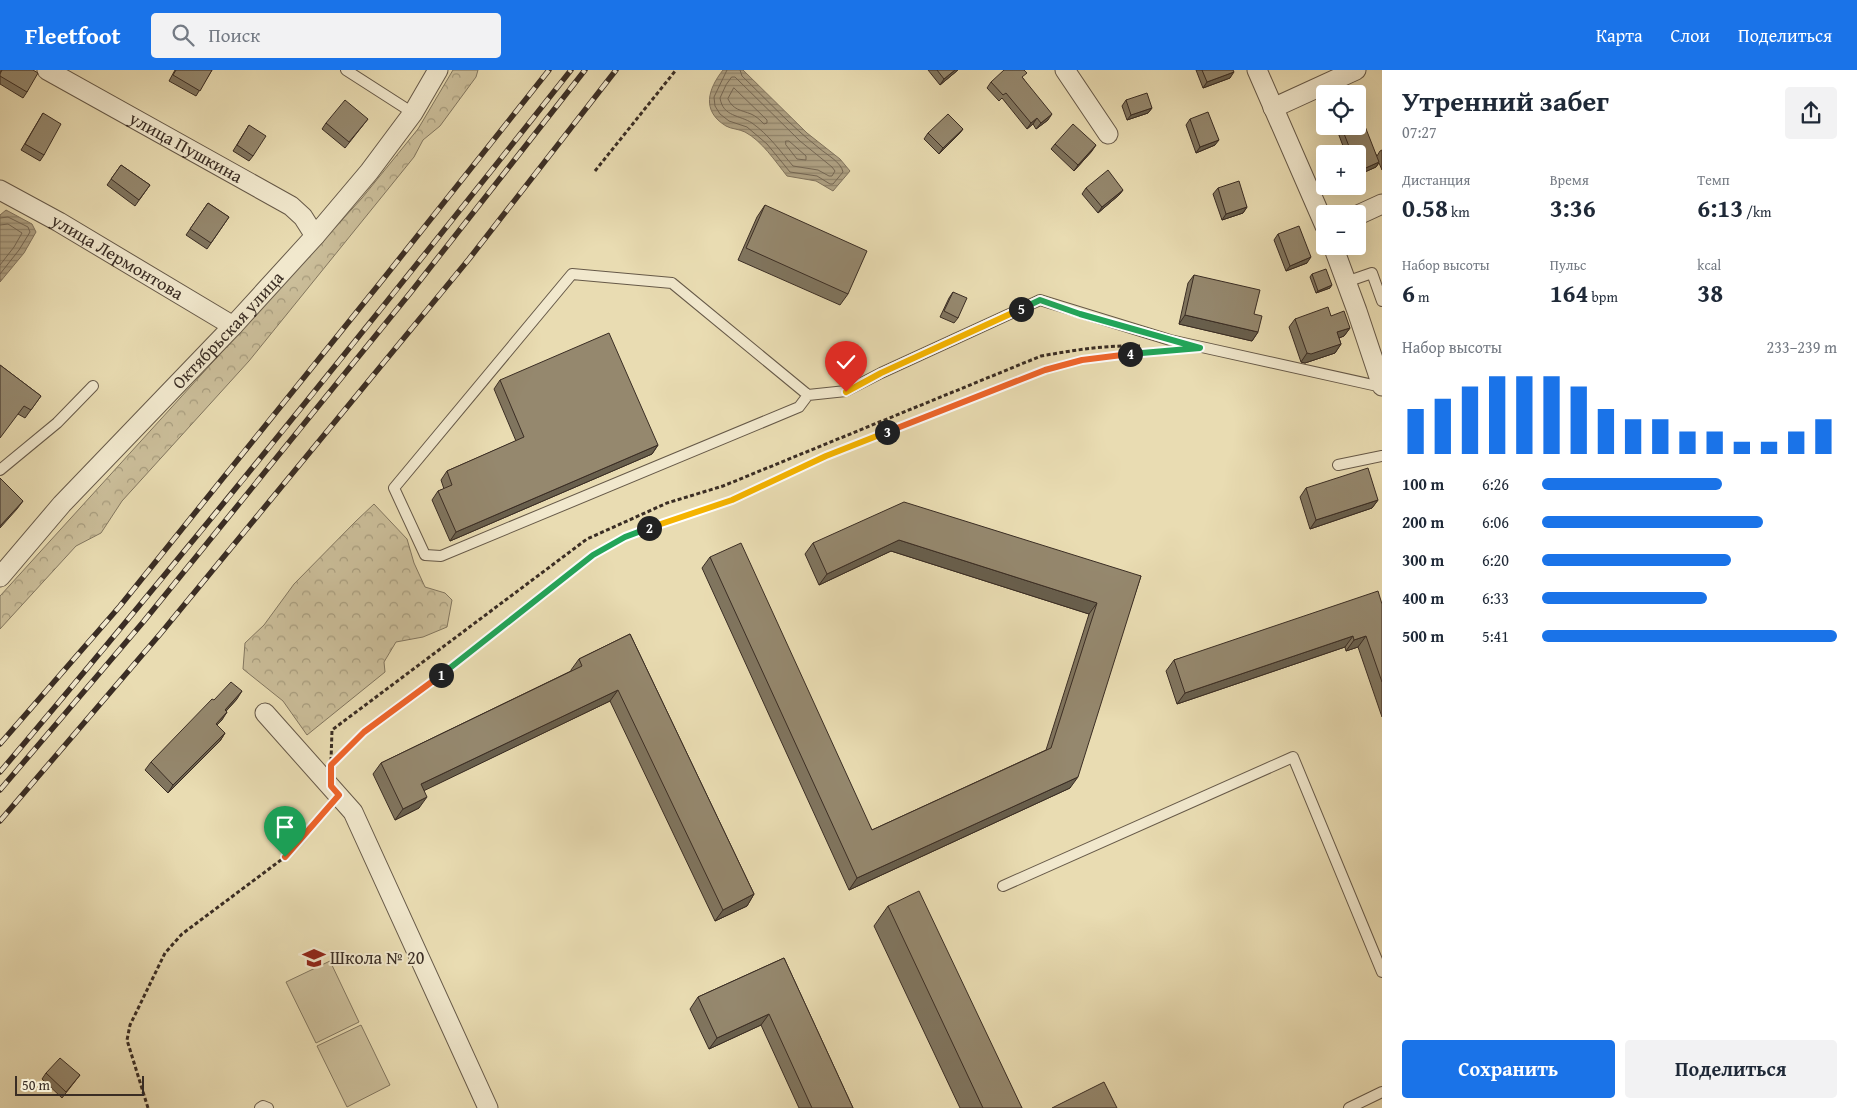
<!DOCTYPE html>
<html lang="ru">
<head>
<meta charset="utf-8">
<style>
	body { margin:0; font-family:"Gentium Book Plus",serif; background:#f2f2f3; color:#1f2937; height:100vh; display:flex; flex-direction:column; font-size:19px; white-space:nowrap }
	* { box-sizing:border-box; margin:0 }
	p { font-size:16px; color:#747a83 }
	.icon { flex:none; width:28px; height:28px; fill:none; stroke:currentColor; stroke-width:2; stroke-linecap:round; stroke-linejoin:round }
	.map { position:relative; flex:1; overflow:hidden }
	.panel { display:flex; flex-direction:column; background:#fff; width:475px }
	.panel>* { flex:none }
	.controls { position:absolute; left:1316px; top:15px; display:grid; gap:10px }
	.controls a { display:grid; place-items:center; width:50px; height:50px; border-radius:5px; background:#fff; box-shadow:0 5px 20px #0002; font-size:25px }
	.scale { position:absolute; left:15px; bottom:12px; width:129px; box-sizing:border-box; padding-left:5px; border:2px solid #3a2d24; border-top:0; font-size:14px; line-height:18px; white-space:nowrap; color:#3a2d24; -webkit-text-stroke:4px #f1e8cd; paint-order:stroke }
	.pin { position:absolute; display:grid; place-items:center; width:42px; height:42px; color:#fff; margin:-51px -21px; border-radius:50% 50% 50% 0; rotate:-45deg; box-shadow:0 0 5px #0007 }
	.pin .icon { rotate:45deg }
	.km { position:absolute; width:25px; height:25px; margin:-12px; border-radius:50%; background:#222; color:#fff; font-size:14px; line-height:25px; text-align:center }
	.round { display:grid; place-items:center; flex:none; width:52px; height:52px; border-radius:5px; background:#f2f2f3 }
	.overview { display:flex; align-items:center; justify-content:space-between; height:85px; padding:0 20px }
	h1 { font-size:28px; font-weight:600; line-height:38px }
	.figures { display:grid; grid-template-columns:repeat(3,1fr); gap:8px; height:85px; padding:5px 20px }
	.figures div { display:grid; align-content:center }
	.figures b { font-size:25px; font-weight:600 }
	.figures small { font-size:14px; font-weight:400 }
	.figures p { font-size:14px }
	.chart { height:140px; padding:10px 20px }
	.chart p { display:flex; justify-content:space-between }
	.chart svg { width:100%; height:90px; margin-top:5px; stroke:#1a73e8; stroke-width:6 }
	.button { display:flex; gap:10px; margin-top:auto; padding:10px 20px }
	.button a { flex:1; height:58px; border-radius:5px; background:#1a73e8; color:#fff; font-size:20px; font-weight:600; line-height:58px; text-align:center }
	.button a+a { background:#f2f2f3; color:#1f2937 }
	ul { padding:0 20px; list-style:none; font-size:16px }
	li { display:grid; grid-template-columns:80px 60px 1fr; align-items:center; height:38px }
	li i { height:12px; border-radius:6px; background:#1a73e8 }
	header { display:flex; align-items:center; gap:30px; box-sizing:border-box; height:70px; padding:0 25px; background:#1a73e8; color:#fff }
	header strong { font-size:24px }
	nav { display:flex; gap:28px; margin-inline-start:auto; font-size:18px }
	.search { width:350px; height:45px; background:#f2f2f3; display:flex; align-items:center; gap:12px; box-sizing:border-box; padding:0 18px; border-radius:5px; color:#747a83; font-size:19px }
	main { display:flex; flex:1; min-height:0 }
	.map>svg:first-child { display:block }
	.forest { fill:url(#forest-crowns); stroke:#82765f }
	.park { fill:#cbbe9a; stroke:#82765f }
	.water { fill:url(#water-rules); stroke:#80725c }
	.lines { fill:none; stroke-linecap:round; stroke-linejoin:round }
	.shore { stroke:#746653; stroke-width:1 }
	.service-casing { stroke:#665948; stroke-width:12 }
	.minor-casing { stroke:#665948; stroke-width:21 }
	.path { stroke:#3a2d24; stroke-width:3; stroke-dasharray:4 2.5; stroke-linecap:butt }
	.service { stroke:#f1e8cd; stroke-width:10 }
	.minor { stroke:#f1e8cd; stroke-width:19 }
	.rail-casing { stroke:#3a2d24; stroke-width:5.5 }
	.rail { stroke:#f1e8cd; stroke-width:4; stroke-dasharray:11; stroke-linecap:butt }
	.wall { fill:#80755f; stroke:#3a2d24 }
	.shaded-wall { fill:#685f4d; stroke:#3a2d24 }
	.building { fill:#95886e; stroke:#3a2d24 }
	.split-1-casing { stroke:#fff; stroke-width:10 }
	.split-2-casing { stroke:#fff; stroke-width:10 }
	.split-3-casing { stroke:#fff; stroke-width:10 }
	.split-4-casing { stroke:#fff; stroke-width:10 }
	.split-5-casing { stroke:#fff; stroke-width:10 }
	.split-6-casing { stroke:#fff; stroke-width:10 }
	.split-1 { stroke:#f0652b; stroke-width:6 }
	.split-2 { stroke:#22a559; stroke-width:6 }
	.split-3 { stroke:#f5b400; stroke-width:6 }
	.split-4 { stroke:#f0652b; stroke-width:6 }
	.split-5 { stroke:#22a559; stroke-width:6 }
	.split-6 { stroke:#f5b400; stroke-width:6 }
	.labels { text-anchor:middle; stroke-width:4; stroke-linejoin:round; paint-order:stroke }
	.street-label { font-size:18px; fill:#3a2d24; stroke:#f1e8cd }
	.poi-label { font-size:18px; fill:#3a2d24; stroke:#f1e8cd; text-anchor:start }
</style>
</head>
<body>
<header>
<strong>Fleetfoot</strong>
<div class="search"><svg class="icon" aria-label="search" viewBox="0 0 24 24"><circle cx="10" cy="10" r="6"/><path d="M15 15l6 6"/></svg>Поиск</div>
<nav><a>Карта</a><a>Слои</a><a>Поделиться</a></nav>
</header>
<main>
<div class="map">
<svg width="1382" height="1038" viewBox="0 0 1382 1038">
	<defs>
		<pattern id="forest-crowns" width="20" height="18" patternUnits="userSpaceOnUse" patternTransform="scale(1.25)"><rect width="20" height="18" fill="#cbbe9a"/><path d="M2 6a3 3 0 1 1 6 0M12 15a3 3 0 1 1 6 0" fill="none" stroke="#a69b7d"/></pattern>
		<pattern id="water-rules" width="6" height="5" patternUnits="userSpaceOnUse" patternTransform="scale(1.25)"><rect width="6" height="5" fill="#aea082"/><path d="M0 2.5h6" fill="none" stroke="#8f836a"/></pattern>
	</defs>
	<rect width="100%" height="100%" fill="#e9dcb2"/>
	<filter id="stains"><feTurbulence type="fractalNoise" baseFrequency=".004" numOctaves="4"/><feColorMatrix values="0 0 0 0 .2 0 0 0 0 .09 0 0 0 0 .02 0 0 0 .5 -.17"/></filter>
	<radialGradient id="worn" r=".72"><stop offset=".6" stop-color="#630" stop-opacity="0"/><stop offset="1" stop-color="#630" stop-opacity=".3"/></radialGradient>
	<path class="forest" d="M453,0H478L476,7L440,56L423,70L414,87L249,291L122,431L101,463L76,476L0,559V526L362,128L418,59Z
		M374,434L407,469L414,493L425,517L445,523L452,530L447,557L423,567L396,572L384,592L385,602L307,665L283,631L243,599L245,573L264,555L294,514L356,451Z"/>
	<path class="park" d="M330,891L359,952L316,973L286,912Z
		M361,955L390,1015L347,1037L317,976Z"/>
	<path class="water" d="M723,0H743L807,63L840,89L850,101L833,121L816,111L787,106C775,91 762,71 745,62C739,59 731,59 726,56C701,41 708,19 723,0Z
		M6,140L32,154L36,162L24,183L0,212V145Z"/>
	<g class="lines">
		<path class="shore" d="M727,0L714,27L715,36L720,44L729,51L747,57L767,74L790,102L817,106L830,114H833L843,102C841,92 827,85 819,78C791,56 767,30 742,6L740,0
			M732,7H735L800,71L832,97L835,101L832,106H829L818,100L793,96C780,81 769,65 752,53C740,45 723,47 720,28L726,15Z
			M734,18L767,50V53L764,54C760,50 756,46 751,44C741,40 733,40 728,29Z
			M786,71H789L806,86V90L797,89L786,75Z
			M0,148L8,147L28,157L30,162L19,180L0,204
			M0,155L8,154L22,163L14,177L0,195"/>
		<defs>
			<path id="service" d="M346,0L413,43
				M1346,212L1372,203L1382,231
				M808,325L799,337L441,486L425,485L394,418L572,204L672,213L808,325L846,321L881,303L1040,230L1170,270L1382,317
				M1338,395L1382,386
				M0,400L57,353L93,316
				M1003,816L1293,687L1382,902
				M260,1038L263,1036L268,1038
				M1349,1038L1382,1022"/>
			<g id="minor">
				<path id="s1" d="M47,0L291,136L303,147L315,166"/>
				<path d="M1065,0L1108,64"/>
				<path d="M1257,0L1325,156"/>
				<path d="M1273,38L1356,0"/>
				<path id="s2" d="M0,120L59,152L233,256"/>
				<path d="M1358,145L1382,134"/>
				<path d="M1333,176L1357,241L1382,316"/>
				<path id="s3" d="M0,507L62,434L233,256L315,166L369,102L413,43L438,0"/>
				<path d="M265,643L353,742L488,1038"/>
			</g>
		</defs>
		<use href="#service" class="service-casing"/>
		<use href="#minor" class="minor-casing"/>
		<path class="path" d="M595,101L676,0
			M331,691L332,660L587,469L667,433L723,416L1041,286C1075,280 1106,275 1140,276
			M333,693L364,662L414,626L593,485L625,467L732,430L826,386L1045,300L1082,290L1157,281
			M148,1038L127,970L130,955L165,883L182,864L285,787L327,739"/>
		<use href="#service" class="service"/>
		<use href="#minor" class="minor"/>
		<defs>
			<path id="rail" d="M0,674L120,536L384,208L549,0
				M0,702C195,472 384,237 571,0
				M0,720L144,551L411,222L585,0
				M0,751L161,563L469,189L616,0"/>
		</defs>
		<use href="#rail" class="rail-casing"/>
		<use href="#rail" class="rail"/>
	</g>
	<path class="wall" d="M1,0H33L27,22L23,28L0,14V2Z
		M175,0H212L196,26L169,11Z
		M928,0H958L940,15Z
		M1196,0H1233L1230,8L1203,18Z
		M1023,8L1048,50L1036,59L1033,54L1027,59L1002,28L999,31L987,18L991,12Z
		M1126,30L1152,38L1148,43L1127,50L1122,36Z
		M43,43L44,85L40,91L21,80Z
		M368,49L345,78L322,59L326,53Z
		M1190,49L1215,75L1196,83L1186,55Z
		M249,55L253,86L249,91L233,81Z
		M1339,56H1358L1377,86L1380,81L1382,80V100L1379,93L1376,97L1358,105V84H1346L1337,60Z
		M963,59L959,64L939,84L924,69L928,63Z
		M1055,74L1092,81L1074,101L1051,79Z
		M121,95L150,115L135,136L107,115Z
		M1086,118L1123,120L1119,125L1098,143L1082,124Z
		M1218,118L1247,137L1243,143L1222,150L1213,124Z
		M208,133L229,147L207,179L186,165Z
		M765,135L848,224L840,235L738,190L757,147Z
		M1278,164L1307,193L1286,201L1274,170Z
		M1312,204L1330,218L1316,223L1310,207Z
		M1194,205L1258,262L1252,271L1179,254L1188,213Z
		M953,222L958,248L954,253L940,247L949,228Z
		M1331,246L1350,258L1344,266L1339,268L1341,274L1335,283L1305,293L1301,292L1289,257L1295,249Z
		M0,295L41,326L25,348L18,344Z
		M500,310L658,375L652,384L450,471L432,430L438,421L444,419L441,410L447,401L516,371L494,319Z
		M1306,418L1378,430L1372,438L1310,459L1300,427Z
		M813,473L1141,506L1070,718L849,820L702,498L710,487L872,760L1046,680L1089,544L891,481L819,515L805,484Z
		M1382,534V647L1358,577L1346,581L1345,577L1177,634L1166,601L1174,590Z
		M630,564L754,824L747,836L715,851L610,631L424,720L419,738L395,750L373,704L381,693L571,601V600L579,589Z
		M237,629L226,641L227,642L217,655L225,663L220,671L168,723L145,700L151,692L214,630Z
		M888,836L1022,1038H960L874,856Z
		M784,888L853,1038H799L761,955L709,979L690,939L698,927Z
		M46,1003L80,1005L62,1028L42,1009Z"/>
	<path class="shaded-wall" d="M955,0H958L940,15L944,9Z
		M1234,2L1230,8L1203,18L1207,12Z
		M1152,38L1148,43L1127,50L1131,45Z
		M1052,44L1048,50L1036,59L1041,53Z
		M1037,48L1033,54L1027,59L1031,53Z
		M963,59L959,64L939,84L943,78Z
		M1219,70L1215,75L1196,83L1200,77Z
		M1096,75L1092,81L1074,101L1078,95Z
		M1379,92L1376,97L1358,105V104L1359,101Z
		M1123,120L1119,125L1098,143L1102,137Z
		M1247,137L1243,143L1222,150L1226,144Z
		M1311,187L1307,193L1286,201L1290,196Z
		M1332,215L1330,218L1316,223L1318,221Z
		M1185,245L1258,262L1252,271L1179,254Z
		M1350,258L1344,266L1331,271L1337,262Z
		M1341,274L1335,283L1305,293L1301,292L1307,283Z
		M658,375L652,384L450,471L456,462Z
		M1378,430L1372,438L1310,459L1316,450Z
		M23,431L17,439L0,458V456Z
		M899,470L1097,533L1089,544L891,481L819,515L827,504Z
		M1353,566L1345,577L1177,634L1185,623Z
		M1366,566L1358,577L1346,581L1354,570Z
		M618,620L610,631L413,726L421,714Z
		M242,621L237,629L220,648L225,640Z
		M227,642L222,650L210,662L216,654Z
		M225,663L220,671L168,723L173,715Z
		M1078,707L1070,718L849,820L857,808Z
		M427,727L419,738L395,750L403,739Z
		M754,824L747,836L715,851L723,840Z
		M769,944L761,955L709,979L717,968Z"/>
	<path class="building" d="M2,0H33L38,3L27,22L0,6V4Z
		M176,0H212L200,21L173,5Z
		M937,0H955L944,9Z
		M1004,0H1024L1027,3L1022,7L1052,44L1041,53L1037,48L1031,53L1006,23L1003,25L991,12Z
		M1202,0H1233L1234,2L1207,12Z
		M1147,23L1152,38L1131,45L1126,30Z
		M345,30L368,49L349,72L326,53Z
		M1208,42L1219,70L1200,77L1190,49Z
		M43,43L61,54L44,85L25,74Z
		M948,44L963,59L943,78L928,63Z
		M1361,46L1379,92L1359,101L1358,97V84H1352L1341,56H1358V48Z
		M1073,54L1096,75L1078,95L1055,74Z
		M249,55L266,66L253,86L237,75Z
		M121,95L150,115L139,130L111,109Z
		M1108,100L1123,120L1102,137L1086,118Z
		M1239,111L1247,137L1226,144L1218,118Z
		M208,133L229,147L211,173L190,159Z
		M765,135L867,181L848,224L746,178Z
		M1299,156L1311,187L1290,196L1278,164Z
		M1326,199L1332,215L1318,221L1312,204Z
		M1194,205L1260,220L1254,244L1262,246L1258,262L1185,245Z
		M953,222L967,228L958,248L944,241Z
		M1328,237L1331,246L1344,241L1350,258L1337,262L1341,274L1311,284L1307,283L1295,249Z
		M609,263L658,375L456,462L438,421L452,415L447,401L524,367L500,310Z
		M0,295L41,326L31,340L24,336L0,368Z
		M1368,398L1378,430L1316,450L1306,418Z
		M0,408L23,431L0,456Z
		M904,432L1141,506L1078,707L857,808L710,487L741,473L872,760L1051,678L1097,533L899,470L827,504L813,473Z
		M1378,521L1382,534V612L1366,566L1354,570L1353,566L1185,623L1174,590Z
		M630,564L754,824L723,840L618,620L421,714L427,727L403,739L381,693L582,596L579,589Z
		M231,612L242,621L225,640L227,642L216,654L225,663L173,715L151,692L212,629L214,630Z
		M919,821L1022,1038H983L888,836Z
		M784,888L853,1038H812L769,944L717,968L698,927Z
		M60,988L80,1005L66,1022L46,1003Z
		M1104,1012L1117,1038H1052Z"/>
	<g class="lines">
		<defs>
			<path id="split-1" d="M285,787L339,725L331,716V695L364,662L441,605"/>
			<path id="split-2" d="M441,605L593,485L625,467L649,458"/>
			<path id="split-3" d="M649,458L732,430L826,386L887,362"/>
			<path id="split-4" d="M887,362L1045,300L1082,290L1130,284"/>
			<path id="split-5" d="M1021,239L1040,230L1080,244L1200,278L1130,284"/>
			<path id="split-6" d="M846,322L881,303L1021,239"/>
		</defs>
		<use href="#split-1" class="split-1-casing"/>
		<use href="#split-2" class="split-2-casing"/>
		<use href="#split-3" class="split-3-casing"/>
		<use href="#split-4" class="split-4-casing"/>
		<use href="#split-5" class="split-5-casing"/>
		<use href="#split-6" class="split-6-casing"/>
		<use href="#split-1" class="split-1"/>
		<use href="#split-2" class="split-2"/>
		<use href="#split-3" class="split-3"/>
		<use href="#split-4" class="split-4"/>
		<use href="#split-5" class="split-5"/>
		<use href="#split-6" class="split-6"/>
	</g>
	<defs>
		<symbol id="school-bare" viewBox="-9 -9 18 18"><path d="M0-5L7-2L0 1L-7-2ZM-4 1L0 2.5L4 1V4Q0 6-4 4Z" fill="#8f2418" stroke="#f1e8cd" stroke-width="2.5" paint-order="stroke"/></symbol>
	</defs>
	<g fill-rule="evenodd">
		<use href="#school-bare" x="298" y="872" width="32" height="32"/>
	</g>
	<g class="labels">
		<g class="street-label">
			<text dy="6" stroke="none"><textPath href="#s1" startOffset="159">улица Пушкина</textPath></text>
			<text dy="6" stroke="none"><textPath href="#s2" startOffset="135">улица Лермонтова</textPath></text>
			<text dy="6" stroke="none"><textPath href="#s3" startOffset="336">Октябрьская улица</textPath></text>
		</g>
		<g class="poi-label">
			<text x="330" y="894">Школа № 20</text>
		</g>
	</g>
	<rect width="100%" height="100%" filter="url(#stains)"/>
	<rect width="100%" height="100%" fill="url(#worn)"/>
</svg>
<div class="controls">
<a><svg class="icon" aria-label="locate" viewBox="0 0 24 24"><circle cx="12" cy="12" r="6"/><path d="M12 2v4M12 18v4M2 12h4M18 12h4"/></svg></a>
<a>+</a>
<a>−</a>
</div>
<div class="scale">50 m</div>
<div class="pin" style="left:285px;top:787px;background:#1e9e55"><svg class="icon" aria-label="arrive" viewBox="0 0 24 24"><path d="M6 21V4h12l-3 4 3 4H6"/></svg></div>
<div class="pin" style="left:846px;top:322px;background:#d93025"><svg class="icon" aria-label="check" viewBox="0 0 24 24"><path d="M5 12l5 5 9-10"/></svg></div>
<b class="km" style="left:441px;top:605px">1</b>
<b class="km" style="left:649px;top:458px">2</b>
<b class="km" style="left:887px;top:362px">3</b>
<b class="km" style="left:1130px;top:284px">4</b>
<b class="km" style="left:1021px;top:239px">5</b>
</div>
<section class="panel">
<div class="overview"><div><h1>Утренний забег</h1><p>07:27</p></div><a class="round"><svg class="icon" aria-label="share" viewBox="0 0 24 24"><path d="M12 15V3M7 8l5-5 5 5M5 13v7h14v-7"/></svg></a></div>
<div class="figures">
<div><p>Дистанция</p><b>0.58<small> km</small></b></div>
<div><p>Время</p><b>3:36</b></div>
<div><p>Темп</p><b>6:13<small> /km</small></b></div>
</div>
<div class="figures">
<div><p>Набор высоты</p><b>6<small> m</small></b></div>
<div><p>Пульс</p><b>164<small> bpm</small></b></div>
<div><p>kcal</p><b>38</b></div>
</div>
<div class="chart"><p><span>Набор высоты</span>233–239 m</p>
<svg viewBox="0 0 160 44" preserveAspectRatio="none"><path d="M5 44V22M15 44V17M25 44V11M35 44V6M45 44V6M55 44V6M65 44V11M75 44V22M85 44V27M95 44V27M105 44V33M115 44V33M125 44V38M135 44V38M145 44V33M155 44V27"/></svg>
</div>
<ul>
<li><b>100 m</b>6:26<i style="width:61%"></i></li>
<li><b>200 m</b>6:06<i style="width:75%"></i></li>
<li><b>300 m</b>6:20<i style="width:64%"></i></li>
<li><b>400 m</b>6:33<i style="width:56%"></i></li>
<li><b>500 m</b>5:41<i style="width:100%"></i></li>
</ul>
<div class="button"><a>Сохранить</a><a>Поделиться</a></div>
</section>
</main>
</body>
</html>
